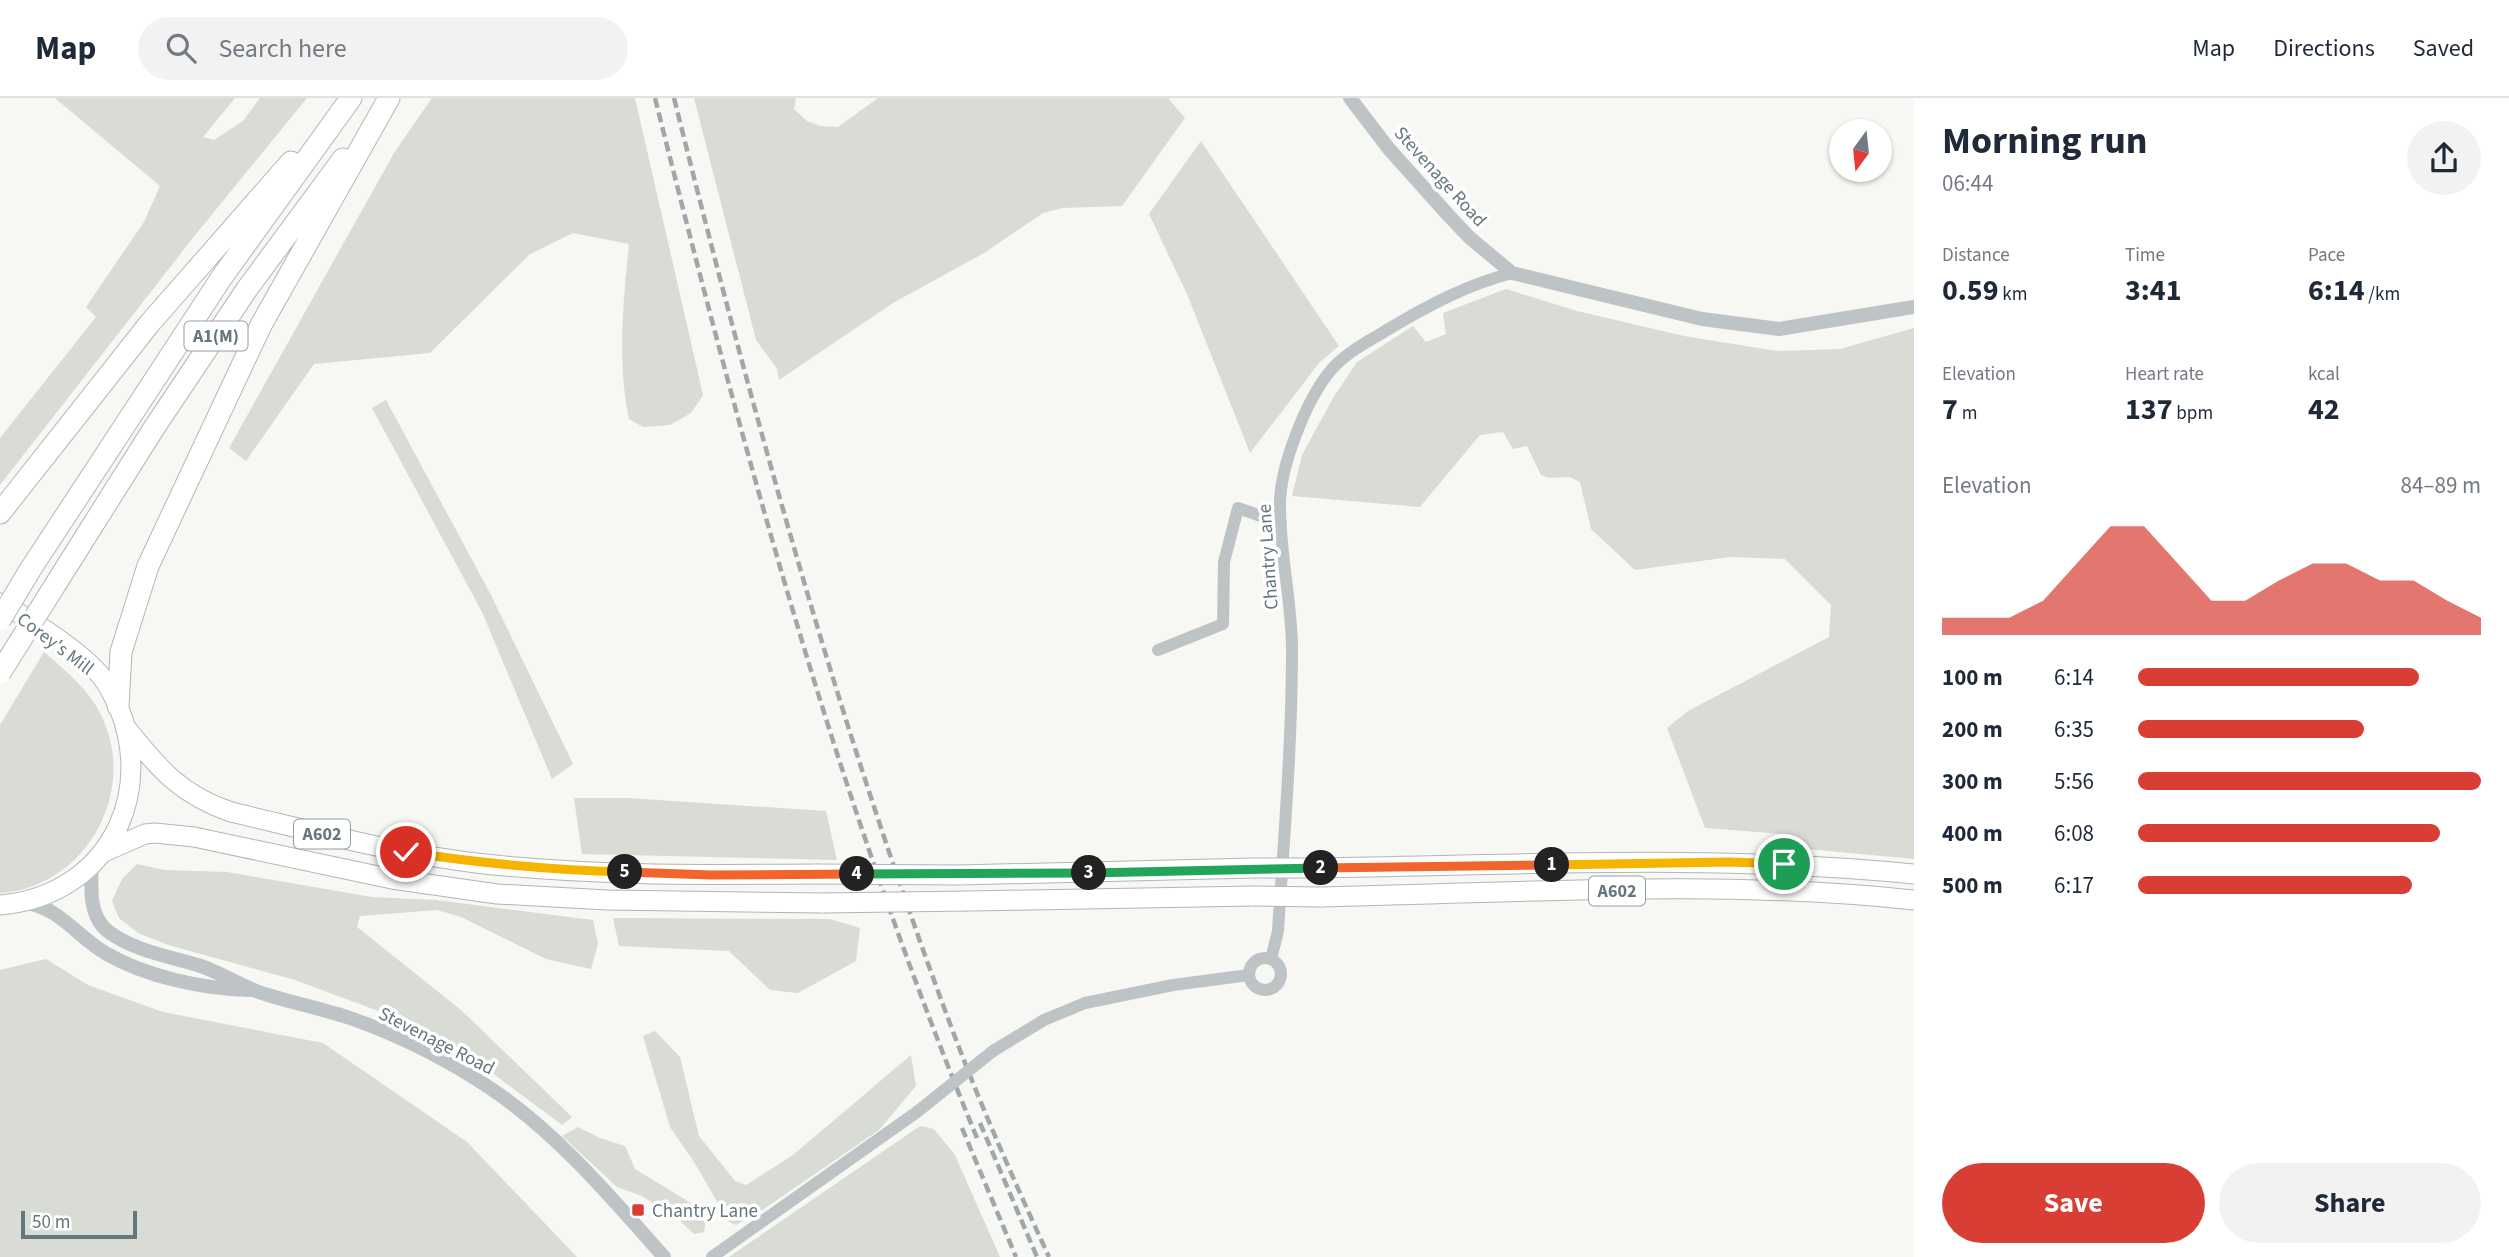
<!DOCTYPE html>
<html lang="en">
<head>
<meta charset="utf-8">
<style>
	body { margin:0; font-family:"Source Sans 3",sans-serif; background:#f2f2f3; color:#1f2937; height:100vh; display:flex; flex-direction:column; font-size:26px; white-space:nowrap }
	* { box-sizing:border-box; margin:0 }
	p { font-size:23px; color:#747a83 }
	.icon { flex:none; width:38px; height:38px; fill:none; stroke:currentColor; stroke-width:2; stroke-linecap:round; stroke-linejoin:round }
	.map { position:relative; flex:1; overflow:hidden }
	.drawer { display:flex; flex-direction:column; background:#fff; width:595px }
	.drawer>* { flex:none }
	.needle { width:46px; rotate:195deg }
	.buttons { position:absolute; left:1829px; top:21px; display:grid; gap:14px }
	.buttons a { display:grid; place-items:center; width:63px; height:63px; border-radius:50%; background:#fff; box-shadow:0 2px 5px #0004; font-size:35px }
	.scale { position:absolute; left:21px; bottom:18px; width:116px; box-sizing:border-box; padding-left:7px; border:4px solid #64777d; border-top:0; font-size:19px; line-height:24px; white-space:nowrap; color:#64777d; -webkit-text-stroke:5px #fff; paint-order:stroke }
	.pin { position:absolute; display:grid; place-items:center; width:60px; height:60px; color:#fff; margin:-30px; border:4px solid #fff; border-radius:50%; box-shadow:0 2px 7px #0007 }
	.km { position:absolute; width:35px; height:35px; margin:-18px; border-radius:50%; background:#222; color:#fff; font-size:19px; line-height:35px; text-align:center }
	.round { display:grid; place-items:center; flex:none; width:74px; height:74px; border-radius:37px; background:#f2f2f3 }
	.headline { display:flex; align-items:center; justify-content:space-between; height:119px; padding:0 28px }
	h1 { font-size:38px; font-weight:700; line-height:52px }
	.metrics { display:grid; grid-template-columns:repeat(3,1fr); gap:10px; height:119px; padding:7px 28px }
	.metrics div { display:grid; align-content:center }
	.metrics b { font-size:30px; font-weight:700 }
	.metrics small { font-size:19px; font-weight:400 }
	.metrics p { font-size:19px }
	.chart { height:196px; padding:14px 28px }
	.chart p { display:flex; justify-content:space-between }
	.chart svg { width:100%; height:126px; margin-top:7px; fill:#d83e33; opacity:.7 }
	.cta { display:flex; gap:14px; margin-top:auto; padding:14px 28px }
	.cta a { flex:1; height:80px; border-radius:42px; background:#d83e33; color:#fff; font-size:28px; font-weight:700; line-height:80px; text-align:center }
	.cta a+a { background:#f2f2f3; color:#1f2937 }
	ul { padding:0 28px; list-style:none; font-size:23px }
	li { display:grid; grid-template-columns:112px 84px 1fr; align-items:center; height:52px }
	li i { height:18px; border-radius:9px; background:#d83e33 }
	header { display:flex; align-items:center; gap:42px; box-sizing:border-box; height:98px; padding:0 35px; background:#fff; border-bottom:2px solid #e0e1e3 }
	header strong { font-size:33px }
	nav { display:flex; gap:38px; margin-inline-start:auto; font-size:24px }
	.search { width:490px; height:63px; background:#f2f2f3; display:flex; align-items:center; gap:18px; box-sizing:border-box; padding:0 24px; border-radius:38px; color:#747a83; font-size:26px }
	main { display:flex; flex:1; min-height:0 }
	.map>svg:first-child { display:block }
	.green { fill:#d8dcd4 }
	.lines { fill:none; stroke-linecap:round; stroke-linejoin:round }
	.primary-casing { stroke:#b0b6b9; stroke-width:21 }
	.motorway-casing { stroke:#b2b7b9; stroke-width:23 }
	.minor { stroke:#bec4c6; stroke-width:12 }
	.tertiary { stroke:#bec4c6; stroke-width:14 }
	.primary { stroke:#fff; stroke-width:19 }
	.motorway { stroke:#fff; stroke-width:21 }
	.rail { stroke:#9ea7aa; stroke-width:4.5; stroke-dasharray:10 5; stroke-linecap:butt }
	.primary-bridge-casing { stroke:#b0b6b9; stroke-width:21; stroke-linecap:butt }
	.motorway-bridge-casing { stroke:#b2b7b9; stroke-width:23; stroke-linecap:butt }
	.minor-bridge { stroke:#bec4c6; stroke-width:12 }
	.primary-bridge { stroke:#fff; stroke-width:19 }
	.motorway-bridge { stroke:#fff; stroke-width:21 }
	.split-1-casing { stroke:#fff; stroke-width:14 }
	.split-2-casing { stroke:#fff; stroke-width:14 }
	.split-3-casing { stroke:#fff; stroke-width:14 }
	.split-4-casing { stroke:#fff; stroke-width:14 }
	.split-5-casing { stroke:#fff; stroke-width:14 }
	.split-6-casing { stroke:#fff; stroke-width:14 }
	.split-1 { stroke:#f5b400; stroke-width:9 }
	.split-2 { stroke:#f0652b; stroke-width:9 }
	.split-3 { stroke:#22a559; stroke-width:9 }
	.split-4 { stroke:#22a559; stroke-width:9 }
	.split-5 { stroke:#f0652b; stroke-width:9 }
	.split-6 { stroke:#f5b400; stroke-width:9 }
	.poi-dot { fill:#d83e33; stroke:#fff; stroke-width:2.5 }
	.labels { text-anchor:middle; stroke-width:7; stroke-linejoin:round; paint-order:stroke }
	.shield { fill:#fff; stroke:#92a0a4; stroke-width:2 }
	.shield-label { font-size:18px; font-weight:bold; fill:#64777d }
	.street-label { font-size:19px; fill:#64777d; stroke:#fff }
	.poi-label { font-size:19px; fill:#64777d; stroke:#fff; text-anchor:start }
</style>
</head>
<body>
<header>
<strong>Map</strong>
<div class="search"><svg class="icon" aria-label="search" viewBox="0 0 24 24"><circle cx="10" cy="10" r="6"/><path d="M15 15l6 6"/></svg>Search here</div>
<nav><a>Map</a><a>Directions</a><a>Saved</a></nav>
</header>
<main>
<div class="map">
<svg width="1914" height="1159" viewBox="0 0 1914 1159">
	<rect width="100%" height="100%" fill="#f7f7f4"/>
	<path class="green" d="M55,0H235L203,39L214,42L243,23L260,0H307L196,136L0,387V340L96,219L86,209L144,124L160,88Z
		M432,0H635L703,297L691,315L670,327L643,329L629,321C617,263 623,205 629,146L573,135L530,156L430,255L314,266L246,363L229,350L394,55Z
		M694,0H796L794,11L807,23L820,28L838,29L878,0H1168L1185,20L1122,108L1062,110L1043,115L984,155L893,205L779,282L777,271L756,242Z
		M1201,43L1339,248L1319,265L1250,355L1187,196L1149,116Z
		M1506,191L1577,213L1684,238L1777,253L1840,251L1914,230V761L1766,747L1784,736L1705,730L1667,630L1688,613L1829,539L1831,507L1785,461L1730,459L1635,472L1591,431L1580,384L1570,379L1549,380L1541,377L1527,348L1513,351L1503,334L1480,337L1420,409L1292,398L1302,357L1333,300L1357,264L1413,228L1426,244L1446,236L1443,215Z
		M386,302L491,497L573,666L552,681L482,514L372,310Z
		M44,554C68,575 93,594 105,626C135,701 82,790 0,795V627Z
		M574,700H627L826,713L837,762L582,756Z
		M137,766L164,772L227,774L372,799L436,802L593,822L598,846L591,871L546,861L461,819L437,812L360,818L357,829L461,912L572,1019L562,1027L468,957L392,918L295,882L168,847L138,835L119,820L112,803L122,781Z
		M613,820L830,821L860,830L856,863L798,895L770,892L729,853L619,848Z
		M46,861L88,887L163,914L323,945L467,1044L577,1159H0V872Z
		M655,933L680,959L699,1038L735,1083L746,1087L793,1057L911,957L916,988L879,1032L761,1113L736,1127L729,1124L694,1064L670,1029L643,938Z
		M920,1028L934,1031L955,1057L1000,1159H729Z
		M578,1029L600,1040L625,1048L635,1071L707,1115L704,1134L694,1136L678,1121L642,1098L617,1089L562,1038Z"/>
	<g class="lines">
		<defs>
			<path id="primary" d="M0,505C29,520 89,558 106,585C165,681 115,797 0,807
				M127,631C159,671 181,697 231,714C312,733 393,755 476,765C589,778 703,777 816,776
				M104,754L145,736L155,735L194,739L392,781L497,796L607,802L824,805
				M1319,770C1516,767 1718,756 1914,776
				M959,777L1254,770
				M1320,799C1517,795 1717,781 1914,802
				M968,803L1254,798"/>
			<path id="motorway" d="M0,415L150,225L291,64
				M30,472L222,179L351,0
				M57,484L154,330L247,191L343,61
				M118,608L121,554L148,468L261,227L389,0"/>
		</defs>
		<use href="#primary" class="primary-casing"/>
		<use href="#motorway" class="motorway-casing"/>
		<path class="minor" d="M1158,552L1223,526L1224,464L1238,410L1281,425
			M1249 876a16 16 0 1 1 32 0a16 16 0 1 1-32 0Z
			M1271,861L1278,833C1284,739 1292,645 1292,552C1292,504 1280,457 1280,409C1279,370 1306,302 1331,272C1347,254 1367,244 1387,232C1427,208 1466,187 1512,175
			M993,953L1044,922L1085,905L1173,887L1249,877
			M712,1159L917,1014"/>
		<path class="tertiary" d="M1350,0L1389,51L1450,119L1469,139L1512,175L1702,221L1779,231L1914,209
			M92,766C91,788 88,819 109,834C135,853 168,858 198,867C219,874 236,885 256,893C287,904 321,910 353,921C400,938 448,962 490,990C557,1035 611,1099 664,1159
			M26,805C61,810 78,840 107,856C147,879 204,891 249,892"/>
		<use href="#primary" class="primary"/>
		<use href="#motorway" class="motorway"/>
		<path class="rail" d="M655,0C743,352 838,704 977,1040
			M674,0C753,317 840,633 955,939C983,1013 1016,1087 1049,1159
			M980,1025L1037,1159
			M962,1030L1016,1159"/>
		<defs>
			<path id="primary-bridge" d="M1254,770H1319
				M816,776L959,777
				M1254,798L1320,799
				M824,805L968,803"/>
			<path id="motorway-bridge" d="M0,522L30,472
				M0,575L57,484"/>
		</defs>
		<use href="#primary-bridge" class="primary-bridge-casing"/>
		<use href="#motorway-bridge" class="motorway-bridge-casing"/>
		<path class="minor-bridge" d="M917,1014L993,953"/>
		<use href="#primary-bridge" class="primary-bridge"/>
		<use href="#motorway-bridge" class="motorway-bridge"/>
	</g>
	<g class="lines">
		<defs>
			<path id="split-1" d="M1552,767L1729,764L1784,766"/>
			<path id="split-2" d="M1321,770L1552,767"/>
			<path id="split-3" d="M1089,775L1321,770"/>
			<path id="split-4" d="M857,776L1089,775"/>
			<path id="split-5" d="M625,774L711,777L857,776"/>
			<path id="split-6" d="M406,754C479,765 551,772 625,774"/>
		</defs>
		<use href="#split-1" class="split-1-casing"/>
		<use href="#split-2" class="split-2-casing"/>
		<use href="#split-3" class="split-3-casing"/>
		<use href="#split-4" class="split-4-casing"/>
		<use href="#split-5" class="split-5-casing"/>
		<use href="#split-6" class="split-6-casing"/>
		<use href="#split-1" class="split-1"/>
		<use href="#split-2" class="split-2"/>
		<use href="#split-3" class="split-3"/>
		<use href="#split-4" class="split-4"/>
		<use href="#split-5" class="split-5"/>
		<use href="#split-6" class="split-6"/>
	</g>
	<rect class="poi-dot" x="631" y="1105" width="14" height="14" rx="3.5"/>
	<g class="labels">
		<g class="shield">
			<rect x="184.5" y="223.5" width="63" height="29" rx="5"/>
			<rect x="294" y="721.5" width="56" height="29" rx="5"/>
			<rect x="1589" y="778.5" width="56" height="29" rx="5"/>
		</g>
		<g class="shield-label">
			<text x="216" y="244">A1(M)</text>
			<text x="322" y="742">A602</text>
			<text x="1617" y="799">A602</text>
		</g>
		<g class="street-label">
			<text transform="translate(1441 78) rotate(48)" y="7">Stevenage Road</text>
			<text transform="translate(1267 459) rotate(-94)" y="7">Chantry Lane</text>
			<text transform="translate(56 545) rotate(37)" y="7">Corey's Mill</text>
			<text transform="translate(437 942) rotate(27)" y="7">Stevenage Road</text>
		</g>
		<g class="poi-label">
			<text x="652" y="1119">Chantry Lane</text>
		</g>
	</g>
</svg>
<div class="buttons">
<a><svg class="needle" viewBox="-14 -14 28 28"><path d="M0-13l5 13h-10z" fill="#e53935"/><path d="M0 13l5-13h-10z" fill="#747a83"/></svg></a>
</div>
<div class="scale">50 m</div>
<div class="pin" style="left:1784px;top:766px;background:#1e9e55"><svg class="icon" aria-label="arrive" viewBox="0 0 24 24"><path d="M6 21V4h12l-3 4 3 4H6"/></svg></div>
<div class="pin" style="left:406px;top:754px;background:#d93025"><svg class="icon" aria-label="check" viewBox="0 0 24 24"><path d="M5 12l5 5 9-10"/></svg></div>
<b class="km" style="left:1552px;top:767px">1</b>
<b class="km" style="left:1321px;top:770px">2</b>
<b class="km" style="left:1089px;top:775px">3</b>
<b class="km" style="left:857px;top:776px">4</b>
<b class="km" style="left:625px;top:774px">5</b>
</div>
<section class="drawer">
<div class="headline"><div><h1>Morning run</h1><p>06:44</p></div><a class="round"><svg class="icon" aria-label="share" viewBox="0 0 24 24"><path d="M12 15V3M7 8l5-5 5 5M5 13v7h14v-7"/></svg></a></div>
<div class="metrics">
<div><p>Distance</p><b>0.59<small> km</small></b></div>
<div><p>Time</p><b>3:41</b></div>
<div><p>Pace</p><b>6:14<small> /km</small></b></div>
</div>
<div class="metrics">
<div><p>Elevation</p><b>7<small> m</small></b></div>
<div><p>Heart rate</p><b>137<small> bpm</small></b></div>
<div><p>kcal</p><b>42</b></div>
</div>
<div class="chart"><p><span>Elevation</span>84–89 m</p>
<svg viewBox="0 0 160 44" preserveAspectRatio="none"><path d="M0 44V38L10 38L20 38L30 32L40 19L50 6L60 6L70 19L80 32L90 32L100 25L110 19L120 19L130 25L140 25L150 32L160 38V44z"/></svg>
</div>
<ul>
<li><b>100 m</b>6:14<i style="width:82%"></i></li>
<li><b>200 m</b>6:35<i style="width:66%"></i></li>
<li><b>300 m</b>5:56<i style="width:100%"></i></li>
<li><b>400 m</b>6:08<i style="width:88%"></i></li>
<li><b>500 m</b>6:17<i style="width:80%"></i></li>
</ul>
<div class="cta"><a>Save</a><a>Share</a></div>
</section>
</main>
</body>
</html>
